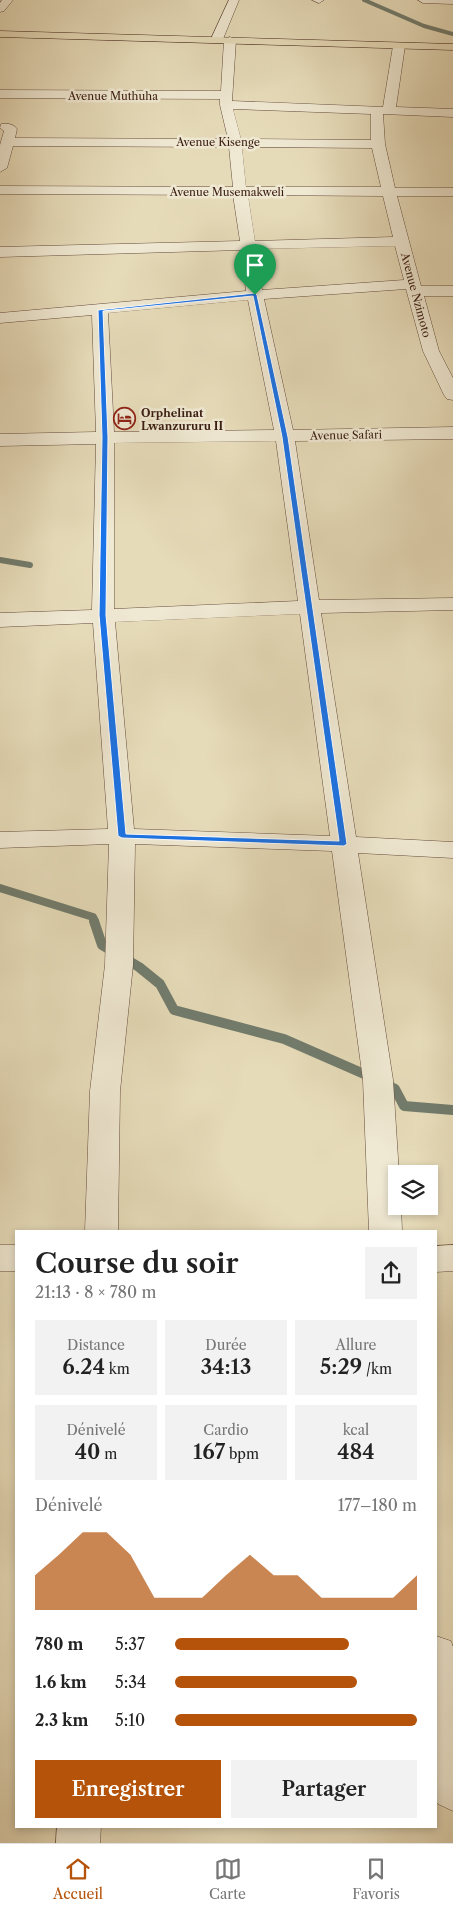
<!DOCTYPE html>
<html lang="fr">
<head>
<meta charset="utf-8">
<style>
	body { margin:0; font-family:"Libre Caslon Text",serif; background:#f2f2f2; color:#222; height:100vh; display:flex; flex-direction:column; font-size:19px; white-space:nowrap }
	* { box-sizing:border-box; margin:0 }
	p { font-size:16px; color:#767676 }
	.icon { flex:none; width:28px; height:28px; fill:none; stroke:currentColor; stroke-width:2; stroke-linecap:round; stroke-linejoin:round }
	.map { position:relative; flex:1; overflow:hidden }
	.drawer { position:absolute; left:15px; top:1230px; width:422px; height:598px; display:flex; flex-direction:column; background:#fff; border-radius:0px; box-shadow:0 2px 8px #0003 }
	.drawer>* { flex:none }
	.buttons { position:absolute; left:388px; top:1165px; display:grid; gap:10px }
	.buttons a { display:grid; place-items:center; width:50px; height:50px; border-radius:0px; background:#fff; box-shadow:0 2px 8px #0003; font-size:25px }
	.pin { position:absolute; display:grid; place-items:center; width:42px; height:42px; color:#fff; margin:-51px -21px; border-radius:50% 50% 50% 0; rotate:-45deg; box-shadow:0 0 5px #0007 }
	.pin .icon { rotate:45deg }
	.round { display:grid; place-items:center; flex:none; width:52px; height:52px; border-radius:0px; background:#f2f2f2 }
	.summary { display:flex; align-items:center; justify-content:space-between; height:85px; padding:0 20px }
	h1 { font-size:28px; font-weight:600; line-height:38px }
	.figures { display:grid; grid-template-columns:repeat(3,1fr); gap:8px; height:85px; padding:5px 20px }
	.figures div { display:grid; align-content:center; border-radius:0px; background:#f2f2f2; text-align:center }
	.figures b { font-size:21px; font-weight:600 }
	.figures small { font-size:14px; font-weight:400 }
	.figures p { font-size:14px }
	.chart { height:140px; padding:10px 20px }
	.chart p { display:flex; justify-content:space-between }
	.chart svg { width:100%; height:90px; margin-top:5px; fill:#b45309; opacity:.7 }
	.button { display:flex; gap:10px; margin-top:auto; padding:10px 20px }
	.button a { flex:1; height:58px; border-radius:0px; background:#b45309; color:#fff; font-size:20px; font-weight:600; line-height:58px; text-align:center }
	.button a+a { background:#f2f2f2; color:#222 }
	ul { padding:0 20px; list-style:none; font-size:16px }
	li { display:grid; grid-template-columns:80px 60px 1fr; align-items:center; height:38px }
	li i { height:12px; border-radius:6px; background:#b45309 }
	.dock { display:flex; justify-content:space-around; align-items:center; height:70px; border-top:1px solid #e0e0e0; background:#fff; font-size:14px; color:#767676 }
	.dock a { display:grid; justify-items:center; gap:2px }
	.dock .current { color:#b45309 }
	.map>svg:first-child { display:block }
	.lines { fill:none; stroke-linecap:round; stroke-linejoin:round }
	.stream-far3 { stroke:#727c6d; stroke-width:4 }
	.stream-far2 { stroke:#727c6d; stroke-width:6 }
	.stream-far1 { stroke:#727c6d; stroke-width:8 }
	.stream { stroke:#727c6d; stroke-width:10 }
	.street-casing { stroke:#654c3c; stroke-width:1 }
	.primary-casing { stroke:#3a1d12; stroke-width:1 }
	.street { fill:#efe8d2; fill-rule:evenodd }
	.primary { fill:#e6dbb9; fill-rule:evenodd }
	.route { fill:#1a73e8; stroke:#fff; fill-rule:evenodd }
	.labels { text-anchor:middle; stroke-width:5; stroke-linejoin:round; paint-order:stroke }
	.far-street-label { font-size:11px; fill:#3a1d12; stroke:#efe8d2 }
	.far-poi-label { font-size:11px; font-weight:bold; fill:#3a1d12; stroke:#efe8d2; text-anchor:start }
</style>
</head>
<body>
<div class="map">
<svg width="453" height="1843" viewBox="0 0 453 1843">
	<rect width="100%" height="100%" fill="#e6dbb9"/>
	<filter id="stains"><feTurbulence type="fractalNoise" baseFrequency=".004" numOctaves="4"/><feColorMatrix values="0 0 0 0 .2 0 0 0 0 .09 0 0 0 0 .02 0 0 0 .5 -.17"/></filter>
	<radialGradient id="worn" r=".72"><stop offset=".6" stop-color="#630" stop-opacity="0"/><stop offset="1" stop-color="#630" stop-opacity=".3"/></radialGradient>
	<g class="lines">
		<path class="stream-far3" d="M364,0L424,26L453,34"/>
		<path class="stream-far2" d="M0,560L30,565"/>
		<path class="stream-far1" d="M0,888L93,917L95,922"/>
		<path class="stream" d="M94,921L102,945L139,967L160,984L174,1010L284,1039L371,1077
			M383,1083L395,1089L404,1106L453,1110"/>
		<defs>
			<path id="street" d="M2,0H13L4,11L0,12V3Z
				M229,0H239L223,39L217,42L213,41L211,39Z
				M312,0H324L319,3Z
				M418,0H453V4L423,3Z
				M230,37L236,40L232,101L383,107L393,46L399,43L405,46L396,107L453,109V117L383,114L385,144L395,188H453V196H397L421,286H453V296H424L439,351L453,378V400L447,399L444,395L423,351L406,289L264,299L293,430L453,427V439L295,441L319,600L453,598V610L321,613L356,837L453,842V858L358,853L393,1080L399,1174H396V1206H401L402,1231H369L363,1080L332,851L135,844L133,965L120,1091L118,1231H85L90,1091L105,965L109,844L0,848V832L108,829L93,623L0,627V613L92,610L96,444L0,446V434L96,432L92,315L0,323V313L246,291L241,250L0,257V247L240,241L233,195L0,194V186L233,187L229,147L13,146L7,168L0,172V145L4,131L0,128L1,124C7,123 14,124 17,129L15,138L228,139L220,105V99L0,98V90L221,91L224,40ZM233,109L371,114V140L241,139ZM242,147L372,148L381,187H246ZM248,195L383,196L393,237L255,241ZM395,246L404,280L262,290L256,249ZM248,300L274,430L114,432L108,313ZM276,441L298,601L114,609V443ZM300,614L330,836L134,829L115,622Z
				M0,1245H16V1271H0Z
				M453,1245V1271L436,1272V1246Z
				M436,1636L451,1641L453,1647V1811L438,1804L436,1801Z
				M57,1826H101L100,1843H56Z"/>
			<path id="primary" d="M0,31L453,44V50L0,37Z"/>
		</defs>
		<use href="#street" class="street-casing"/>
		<use href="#primary" class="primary-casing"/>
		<use href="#street" class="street"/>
		<use href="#primary" class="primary"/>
	</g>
	<path class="route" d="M255,293L257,295L288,437L347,844L344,846L122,838L118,836L99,615L102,437L98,310ZM253,296L282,437L339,841L126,834L106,615L108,437L103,311Z"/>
	<defs>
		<symbol id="hotel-ring" viewBox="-11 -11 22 22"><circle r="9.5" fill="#efe8d2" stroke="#8f2418" stroke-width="1.5"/><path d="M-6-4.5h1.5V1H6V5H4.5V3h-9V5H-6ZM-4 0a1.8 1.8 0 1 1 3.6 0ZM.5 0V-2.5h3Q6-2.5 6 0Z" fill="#8f2418"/></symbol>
	</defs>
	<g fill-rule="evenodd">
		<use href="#hotel-ring" x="112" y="406" width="25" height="25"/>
	</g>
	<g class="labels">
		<g class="far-street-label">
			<text x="113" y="100">Avenue Muthuha</text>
			<text x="218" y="146">Avenue Kisenge</text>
			<text x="227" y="196">Avenue Musemakweli</text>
			<text transform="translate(416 295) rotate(75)" y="4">Avenue Nzimoto</text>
			<text transform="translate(346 435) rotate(-1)" y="4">Avenue Safari</text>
		</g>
		<g class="far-poi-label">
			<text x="141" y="417">Orphelinat<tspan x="141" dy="13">Lwanzururu II</tspan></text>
		</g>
	</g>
	<rect width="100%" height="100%" filter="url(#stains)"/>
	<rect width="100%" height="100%" fill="url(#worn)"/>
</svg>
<div class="buttons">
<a><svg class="icon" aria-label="layers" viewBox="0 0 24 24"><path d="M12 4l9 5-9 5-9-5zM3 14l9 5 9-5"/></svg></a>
</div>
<div class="pin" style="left:255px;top:295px;background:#1e9e55"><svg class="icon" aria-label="arrive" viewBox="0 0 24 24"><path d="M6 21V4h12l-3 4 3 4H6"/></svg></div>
<section class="drawer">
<div class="summary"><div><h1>Course du soir</h1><p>21:13 · 8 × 780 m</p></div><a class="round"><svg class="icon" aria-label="share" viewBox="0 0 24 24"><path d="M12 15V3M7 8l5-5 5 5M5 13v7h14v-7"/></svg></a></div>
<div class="figures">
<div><p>Distance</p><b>6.24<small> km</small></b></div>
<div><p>Durée</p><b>34:13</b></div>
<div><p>Allure</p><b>5:29<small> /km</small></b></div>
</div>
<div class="figures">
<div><p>Dénivelé</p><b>40<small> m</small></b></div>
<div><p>Cardio</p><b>167<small> bpm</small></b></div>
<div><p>kcal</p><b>484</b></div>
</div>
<div class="chart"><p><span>Dénivelé</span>177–180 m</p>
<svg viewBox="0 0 160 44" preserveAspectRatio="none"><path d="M0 44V27L10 17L20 6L30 6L40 17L50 38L60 38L70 38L80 27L90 17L100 27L110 27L120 38L130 38L140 38L150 38L160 27V44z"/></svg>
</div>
<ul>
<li><b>780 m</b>5:37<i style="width:72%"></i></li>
<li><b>1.6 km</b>5:34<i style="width:75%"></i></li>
<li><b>2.3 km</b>5:10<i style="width:100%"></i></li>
</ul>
<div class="button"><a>Enregistrer</a><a>Partager</a></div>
</section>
</div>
<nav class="dock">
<a class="current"><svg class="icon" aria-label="home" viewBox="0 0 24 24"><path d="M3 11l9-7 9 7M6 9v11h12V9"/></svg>Accueil</a>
<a><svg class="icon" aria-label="map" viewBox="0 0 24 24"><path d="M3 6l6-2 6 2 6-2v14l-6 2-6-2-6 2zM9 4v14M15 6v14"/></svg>Carte</a>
<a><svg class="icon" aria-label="saved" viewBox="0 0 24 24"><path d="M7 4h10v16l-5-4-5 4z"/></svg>Favoris</a>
</nav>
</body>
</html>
